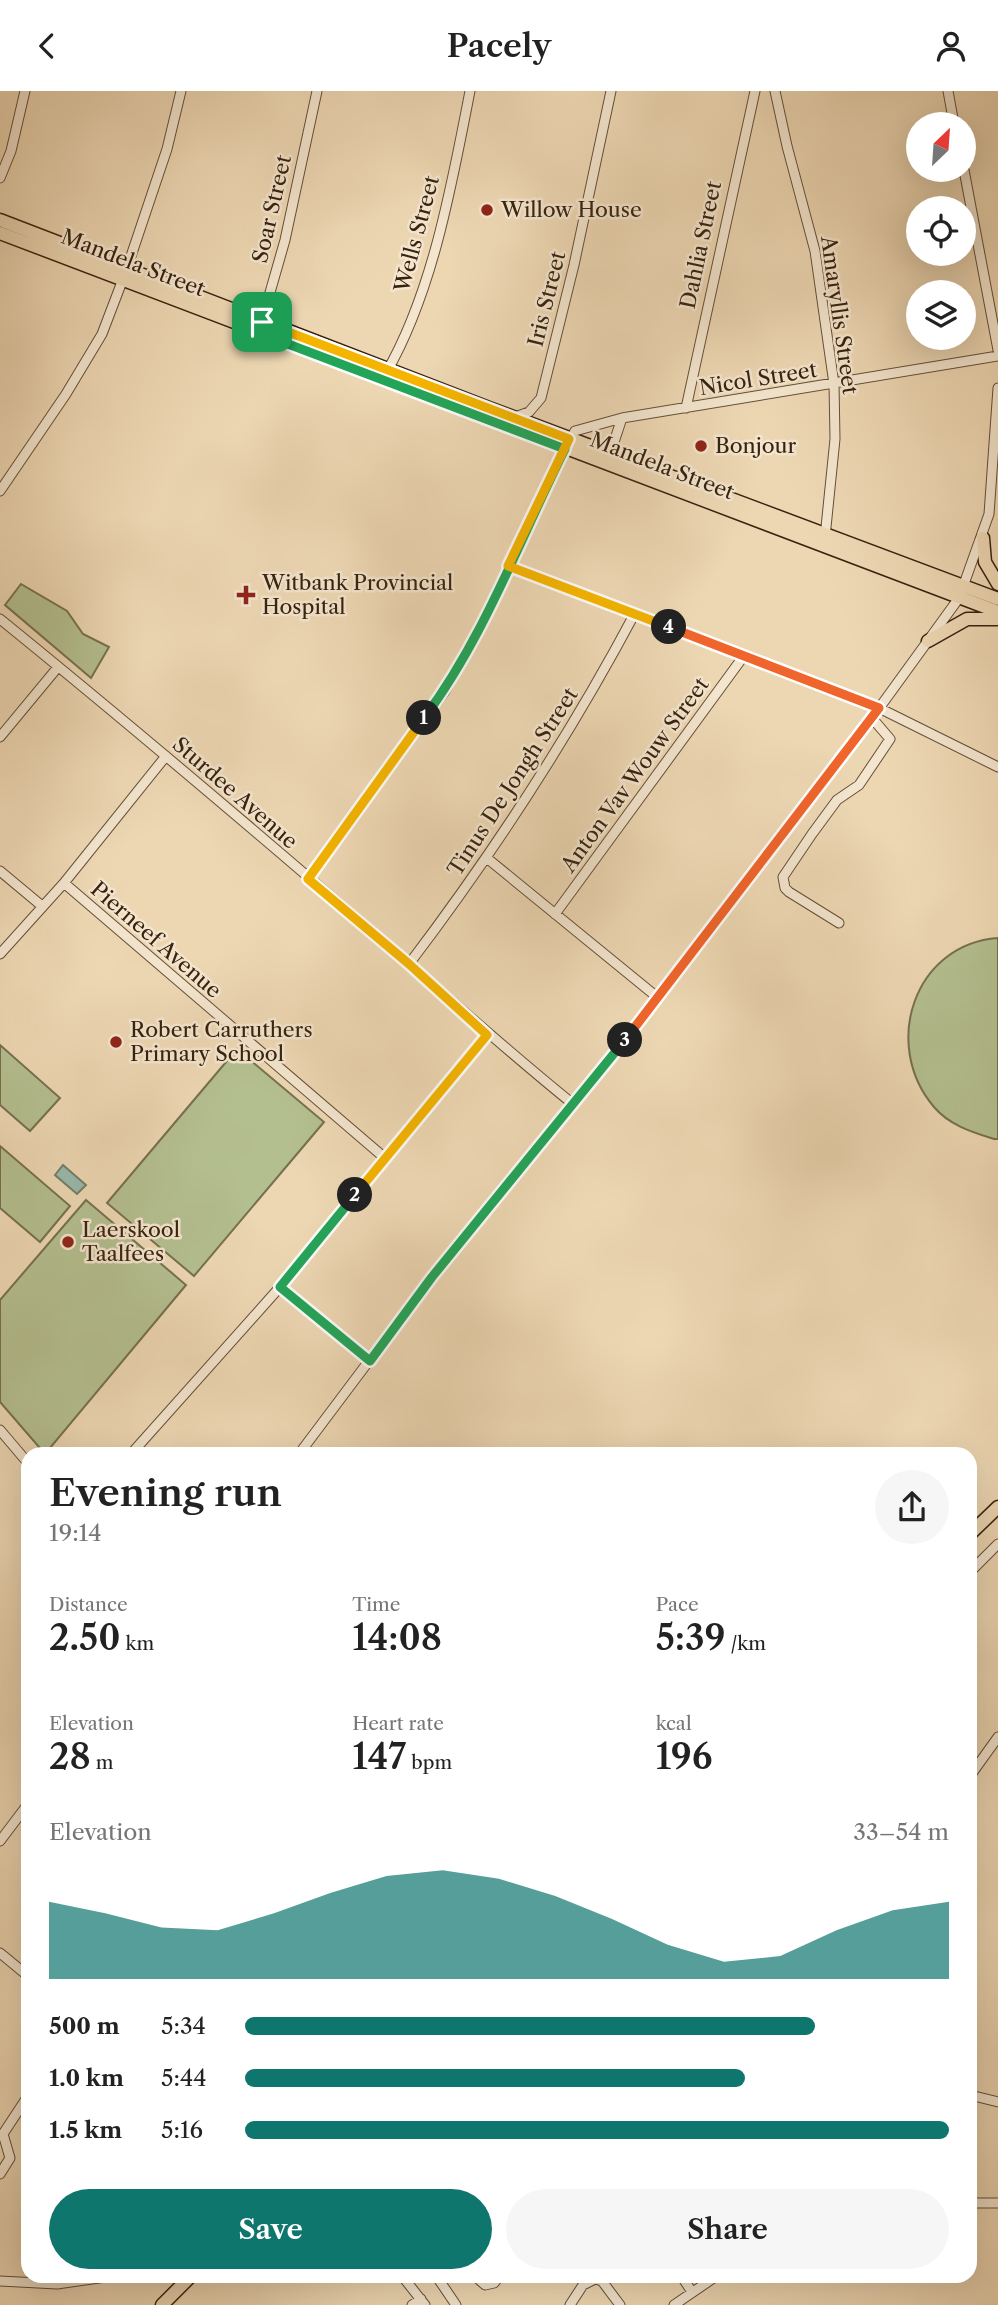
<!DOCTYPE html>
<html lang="en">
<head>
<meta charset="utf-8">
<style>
	body { margin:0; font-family:"Libre Caslon Text",serif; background:#f6f6f6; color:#222; height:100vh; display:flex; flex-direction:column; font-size:26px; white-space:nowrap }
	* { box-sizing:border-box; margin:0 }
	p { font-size:23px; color:#767676 }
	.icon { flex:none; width:38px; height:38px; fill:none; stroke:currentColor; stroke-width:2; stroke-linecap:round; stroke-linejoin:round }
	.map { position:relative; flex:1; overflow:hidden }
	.panel { position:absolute; left:21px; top:1356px; width:956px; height:836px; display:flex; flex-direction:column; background:#fff; border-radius:21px; box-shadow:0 7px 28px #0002 }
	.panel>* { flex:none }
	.needle { width:46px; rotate:25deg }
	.fabs { position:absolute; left:906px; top:21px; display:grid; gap:14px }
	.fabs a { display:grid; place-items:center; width:70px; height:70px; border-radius:50%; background:#fff; box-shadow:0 7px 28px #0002; font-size:35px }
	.pin { position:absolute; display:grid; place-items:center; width:60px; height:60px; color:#fff; margin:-30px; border-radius:14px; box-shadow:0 4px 10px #0006 }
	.km { position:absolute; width:35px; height:35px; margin:-18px; border-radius:50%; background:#222; color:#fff; font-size:19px; line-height:35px; text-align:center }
	.round { display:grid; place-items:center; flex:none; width:74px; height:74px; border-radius:37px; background:#f6f6f6 }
	.overview { display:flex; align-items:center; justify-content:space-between; height:119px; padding:0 28px }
	h1 { font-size:38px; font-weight:600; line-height:52px }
	.stats { display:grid; grid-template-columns:repeat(3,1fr); gap:10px; height:119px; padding:7px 28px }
	.stats div { display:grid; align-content:center }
	.stats b { font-size:35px; font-weight:600 }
	.stats small { font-size:19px; font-weight:400 }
	.stats p { font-size:19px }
	.chart { height:196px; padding:14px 28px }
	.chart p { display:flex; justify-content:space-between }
	.chart svg { width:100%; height:126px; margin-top:7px; fill:#0f766e; opacity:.7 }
	.cta { display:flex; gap:14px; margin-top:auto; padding:14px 28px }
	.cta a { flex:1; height:80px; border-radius:42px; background:#0f766e; color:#fff; font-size:28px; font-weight:600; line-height:80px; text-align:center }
	.cta a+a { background:#f6f6f6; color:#222 }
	ul { padding:0 28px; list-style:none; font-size:23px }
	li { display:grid; grid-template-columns:112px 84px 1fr; align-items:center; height:52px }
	li i { height:18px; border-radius:9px; background:#0f766e }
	header { display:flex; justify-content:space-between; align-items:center; height:91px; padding:0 28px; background:#fff; font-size:32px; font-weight:600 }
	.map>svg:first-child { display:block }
	.green { fill:#b4bf90; stroke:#767050; stroke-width:2 }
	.water { fill:#99baac; stroke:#727d6d; stroke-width:2 }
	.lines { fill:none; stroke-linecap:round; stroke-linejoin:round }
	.minor-casing { stroke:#654f38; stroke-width:11 }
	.major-casing { stroke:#38220f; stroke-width:15 }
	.minor { stroke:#f3e5ce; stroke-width:9 }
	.major { stroke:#edd7b3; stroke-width:12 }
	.split-1-casing { stroke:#fff; stroke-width:14 }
	.split-2-casing { stroke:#fff; stroke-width:14 }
	.split-3-casing { stroke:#fff; stroke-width:14 }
	.split-4-casing { stroke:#fff; stroke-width:14 }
	.split-5-casing { stroke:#fff; stroke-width:14 }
	.split-1 { stroke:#22a559; stroke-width:9 }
	.split-2 { stroke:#f5b400; stroke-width:9 }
	.split-3 { stroke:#22a559; stroke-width:9 }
	.split-4 { stroke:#f0652b; stroke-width:9 }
	.split-5 { stroke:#f5b400; stroke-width:9 }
	.poi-dot { fill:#8f2418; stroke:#f3e5ce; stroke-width:2.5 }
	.labels { text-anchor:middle; stroke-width:5; stroke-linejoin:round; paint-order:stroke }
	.street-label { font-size:21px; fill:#38220f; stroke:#f3e5ce }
	.poi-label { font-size:21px; fill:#38220f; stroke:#f3e5ce; text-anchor:start }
</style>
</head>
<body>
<header><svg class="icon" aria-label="back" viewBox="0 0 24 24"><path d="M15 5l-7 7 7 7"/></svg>Pacely<svg class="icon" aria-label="person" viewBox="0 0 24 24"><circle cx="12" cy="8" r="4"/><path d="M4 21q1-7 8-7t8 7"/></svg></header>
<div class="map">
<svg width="998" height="2214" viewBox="0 0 998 2214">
	<rect width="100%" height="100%" fill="#edd7b3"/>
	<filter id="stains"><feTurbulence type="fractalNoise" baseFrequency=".00286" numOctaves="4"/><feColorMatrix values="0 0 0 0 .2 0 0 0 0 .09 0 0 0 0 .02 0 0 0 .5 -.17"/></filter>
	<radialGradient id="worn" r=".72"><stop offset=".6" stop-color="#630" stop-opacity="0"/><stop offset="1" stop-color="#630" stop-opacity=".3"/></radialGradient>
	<path class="green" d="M21,493L67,520L83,543L109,556L91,587L5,514Z
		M998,847V1048H994C972,1041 949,1034 934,1016C881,954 914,853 998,847Z
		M0,954L60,1007L30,1040L0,1014Z
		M237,958L324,1031L194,1185L107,1112Z
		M0,1055L70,1115L40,1151L0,1117Z
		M86,1109L186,1194L45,1363L0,1311V1209Z"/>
	<path class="water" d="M63,1074L86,1094L77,1103L55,1084Z"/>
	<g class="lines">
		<defs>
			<path id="minor" d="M775,0L787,55L815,160L834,293L835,348L825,446
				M948,0L954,33
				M964,79L998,259
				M0,87L11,60L25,0
				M127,177L167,58L181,0
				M261,233L285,149L317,0
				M386,282C433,201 452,92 470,0
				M686,317L755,0
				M515,326L529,321L541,307L574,174L611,0
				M610,363L622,327
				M0,400L66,303L102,243L123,188
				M508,475L879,617L998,676
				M0,528C138,640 273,755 407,871C462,919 516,967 573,1013
				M0,646L58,576
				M488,768L657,906
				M0,780L42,815
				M308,788L445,600L481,533L575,340L622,327L998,265
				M64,792L386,1068
				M555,823L743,566
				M839,832L789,801L785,797L783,786L812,743L837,709L859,694L890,648L872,627
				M0,863L64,792L166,665
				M409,873C494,761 569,646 635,522
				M280,1196L370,1270
				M0,1339L28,1372
				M131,1363L280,1196L487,944
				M299,1363L432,1186L628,945L872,627L959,507L989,423L998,297
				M970,1481L998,1453
				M970,1685L998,1646
				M0,1750L28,1713
				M0,1862L28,1885
				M970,2004L998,2011
				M0,2083L10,2067L3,2043L28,2005
				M970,2112H998
				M403,2186L425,2214
				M437,2186L456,2214
				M476,2186L485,2194L494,2192L499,2186
				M682,2186L692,2201
				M0,2190L57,2193L106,2186
				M412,2214L421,2208
				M570,2214L583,2194L595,2188L602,2190L620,2214
				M674,2214L715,2186"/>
			<path id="major" d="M0,129L489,317L998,508
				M0,142L998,521
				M983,447L985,471L998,493
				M928,550L967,528H998
				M970,1443L998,1416
				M162,2214L190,2186"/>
		</defs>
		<use href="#minor" class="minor-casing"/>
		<use href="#major" class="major-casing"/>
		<use href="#minor" class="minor"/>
		<use href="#major" class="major"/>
	</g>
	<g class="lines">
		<defs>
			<path id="split-1" d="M262,231L259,242L565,358C520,448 484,547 424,627"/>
			<path id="split-2" d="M355,1104L487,944L409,873L308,788L424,627"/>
			<path id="split-3" d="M355,1104L280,1196L370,1270L432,1186L625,949"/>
			<path id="split-4" d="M625,949L879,617L669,536"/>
			<path id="split-5" d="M262,231L569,348L508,475L669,536"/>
		</defs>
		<use href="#split-1" class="split-1-casing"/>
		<use href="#split-2" class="split-2-casing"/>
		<use href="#split-3" class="split-3-casing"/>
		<use href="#split-4" class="split-4-casing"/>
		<use href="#split-5" class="split-5-casing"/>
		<use href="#split-1" class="split-1"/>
		<use href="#split-2" class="split-2"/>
		<use href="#split-3" class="split-3"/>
		<use href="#split-4" class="split-4"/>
		<use href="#split-5" class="split-5"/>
	</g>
	<g class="poi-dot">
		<circle cx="487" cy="119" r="7"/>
		<circle cx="701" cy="355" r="7"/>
		<path d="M242.5 493.5h7v7h7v7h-7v7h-7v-7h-7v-7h7z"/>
		<circle cx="116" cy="951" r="7"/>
		<circle cx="68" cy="1151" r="7"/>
	</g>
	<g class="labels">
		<g class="street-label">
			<text transform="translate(272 118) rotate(-77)" y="7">Soar Street</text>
			<text transform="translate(417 143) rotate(-75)" y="7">Wells Street</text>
			<text transform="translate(701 154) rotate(-78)" y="7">Dahlia Street</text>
			<text transform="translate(133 172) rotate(21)" y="7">Mandela Street</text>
			<text transform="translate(547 208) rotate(-76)" y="7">Iris Street</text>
			<text transform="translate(839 224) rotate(82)" y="7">Amaryllis Street</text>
			<text transform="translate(758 288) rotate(-9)" y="7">Nicol Street</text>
			<text transform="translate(662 375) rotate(21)" y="7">Mandela Street</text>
			<text transform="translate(635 684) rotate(-54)" y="7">Anton Vav Wouw Street</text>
			<text transform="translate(513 691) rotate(-57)" y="7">Tinus De Jongh Street</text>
			<text transform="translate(235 702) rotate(41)" y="7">Sturdee Avenue</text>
			<text transform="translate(156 849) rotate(41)" y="7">Pierneef Avenue</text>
		</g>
		<g class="poi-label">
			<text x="501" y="126">Willow House</text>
			<text x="715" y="362">Bonjour</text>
			<text x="262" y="499">Witbank Provincial<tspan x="262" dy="24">Hospital</tspan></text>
			<text x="130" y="946">Robert Carruthers<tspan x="130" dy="24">Primary School</tspan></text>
			<text x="82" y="1146">Laerskool<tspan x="82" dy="24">Taalfees</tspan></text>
		</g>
	</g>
	<rect width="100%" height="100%" filter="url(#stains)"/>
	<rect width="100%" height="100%" fill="url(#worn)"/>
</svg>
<div class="fabs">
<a><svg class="needle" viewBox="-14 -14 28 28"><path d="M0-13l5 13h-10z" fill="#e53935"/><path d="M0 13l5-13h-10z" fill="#767676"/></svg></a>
<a><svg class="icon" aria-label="locate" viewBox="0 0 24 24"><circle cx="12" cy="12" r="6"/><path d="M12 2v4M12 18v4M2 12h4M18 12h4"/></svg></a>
<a><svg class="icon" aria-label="layers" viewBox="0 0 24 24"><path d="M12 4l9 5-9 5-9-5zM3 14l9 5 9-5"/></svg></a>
</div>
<div class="pin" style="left:262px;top:231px;background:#1e9e55"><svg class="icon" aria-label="arrive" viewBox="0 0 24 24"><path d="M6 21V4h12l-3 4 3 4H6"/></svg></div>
<b class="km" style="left:424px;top:627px">1</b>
<b class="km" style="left:355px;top:1104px">2</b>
<b class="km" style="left:625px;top:949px">3</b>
<b class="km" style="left:669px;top:536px">4</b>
<section class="panel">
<div class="overview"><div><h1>Evening run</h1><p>19:14</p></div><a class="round"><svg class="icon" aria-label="share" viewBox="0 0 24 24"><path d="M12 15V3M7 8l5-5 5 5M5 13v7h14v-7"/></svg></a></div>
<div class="stats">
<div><p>Distance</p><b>2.50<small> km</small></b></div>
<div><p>Time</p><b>14:08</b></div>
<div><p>Pace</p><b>5:39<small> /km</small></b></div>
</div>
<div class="stats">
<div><p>Elevation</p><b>28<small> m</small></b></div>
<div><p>Heart rate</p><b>147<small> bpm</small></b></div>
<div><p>kcal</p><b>196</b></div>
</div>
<div class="chart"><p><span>Elevation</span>33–54 m</p>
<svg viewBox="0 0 160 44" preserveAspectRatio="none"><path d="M0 44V17L10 21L20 26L30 27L40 21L50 14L60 8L70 6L80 9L90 15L100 23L110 32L120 38L130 36L140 27L150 20L160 17V44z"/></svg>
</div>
<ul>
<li><b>500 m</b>5:34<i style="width:81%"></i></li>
<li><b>1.0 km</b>5:44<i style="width:71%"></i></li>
<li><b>1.5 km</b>5:16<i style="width:100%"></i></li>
</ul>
<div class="cta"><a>Save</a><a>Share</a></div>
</section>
</div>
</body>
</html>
